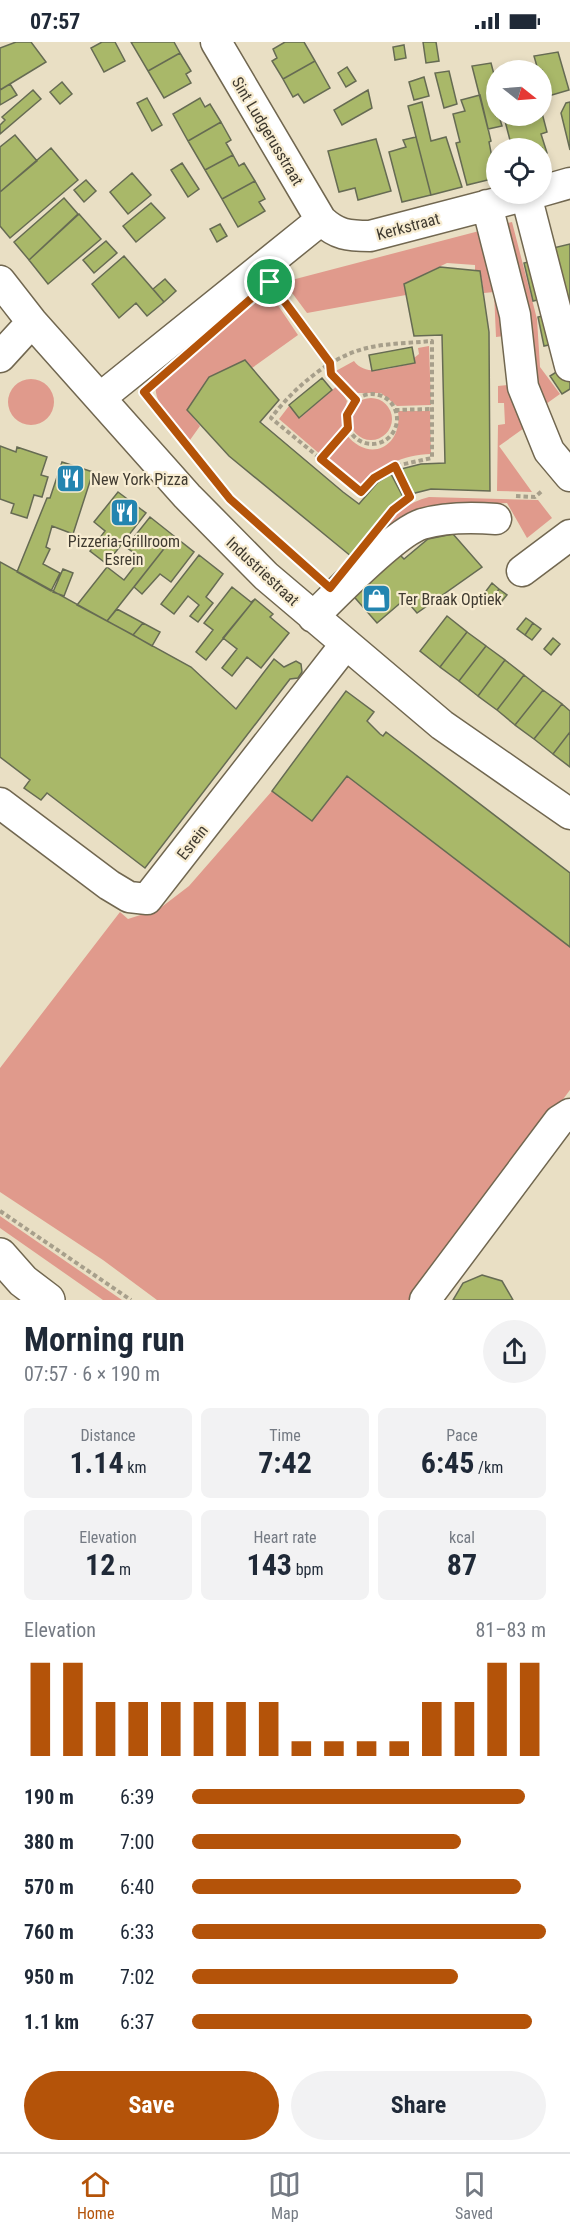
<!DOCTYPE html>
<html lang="en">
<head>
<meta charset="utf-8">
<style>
	body { margin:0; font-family:"Roboto Condensed",sans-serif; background:#f2f2f3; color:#1f2937; height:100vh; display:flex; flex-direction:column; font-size:22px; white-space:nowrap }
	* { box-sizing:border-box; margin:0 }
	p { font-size:20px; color:#747a83 }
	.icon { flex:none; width:33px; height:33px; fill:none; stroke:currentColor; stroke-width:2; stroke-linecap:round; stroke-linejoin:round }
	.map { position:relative; height:1258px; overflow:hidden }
	.panel { display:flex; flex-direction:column; background:#fff; flex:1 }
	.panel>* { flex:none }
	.needle { width:39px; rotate:107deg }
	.controls { position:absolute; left:486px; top:18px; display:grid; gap:12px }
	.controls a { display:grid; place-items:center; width:66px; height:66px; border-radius:50%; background:#fff; box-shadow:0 3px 9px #0003; font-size:30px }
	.pin { position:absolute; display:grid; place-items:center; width:51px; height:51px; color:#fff; margin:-26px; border:3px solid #fff; border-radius:50%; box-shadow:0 2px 6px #0007 }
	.round { display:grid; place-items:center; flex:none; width:63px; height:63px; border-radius:32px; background:#f2f2f3 }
	.headline { display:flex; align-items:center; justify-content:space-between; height:102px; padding:0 24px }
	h1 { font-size:33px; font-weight:700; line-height:45px }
	.figures { display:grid; grid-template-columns:repeat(3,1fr); gap:9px; height:102px; padding:6px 24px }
	.figures div { display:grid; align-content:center; border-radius:9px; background:#f2f2f3; text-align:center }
	.figures b { font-size:30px; font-weight:700 }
	.figures small { font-size:16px; font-weight:400 }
	.figures p { font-size:16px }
	.chart { height:168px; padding:12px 24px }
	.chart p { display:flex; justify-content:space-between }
	.chart svg { width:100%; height:108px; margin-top:6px; stroke:#b45309; stroke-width:6 }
	.button { display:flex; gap:12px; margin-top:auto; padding:12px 24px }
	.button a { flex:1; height:69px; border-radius:36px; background:#b45309; color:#fff; font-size:24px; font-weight:700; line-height:69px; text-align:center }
	.button a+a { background:#f2f2f3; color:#1f2937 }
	ul { padding:0 24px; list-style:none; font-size:20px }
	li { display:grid; grid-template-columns:96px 72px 1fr; align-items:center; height:45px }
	li i { height:15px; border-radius:8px; background:#b45309 }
	.status { display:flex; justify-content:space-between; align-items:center; height:42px; padding:0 30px; background:#fff; direction:ltr }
	.status svg { height:16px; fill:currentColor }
	.tab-bar { display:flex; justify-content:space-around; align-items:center; height:84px; border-top:2px solid #e0e1e3; background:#fff; font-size:16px; color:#747a83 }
	.tab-bar a { display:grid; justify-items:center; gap:3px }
	.tab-bar .current { color:#b45309 }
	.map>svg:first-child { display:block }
	.green { fill:#e09a8c }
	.building { fill:#a9b869; stroke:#666b53; stroke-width:1.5 }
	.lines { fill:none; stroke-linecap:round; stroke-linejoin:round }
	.minor-casing { stroke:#716750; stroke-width:33 }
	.major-casing { stroke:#716750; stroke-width:36 }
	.path { stroke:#a79f8b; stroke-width:4; stroke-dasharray:4.5 3; stroke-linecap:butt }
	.minor { stroke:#fff; stroke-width:30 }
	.major { stroke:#fff; stroke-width:33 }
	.route-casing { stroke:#fff; stroke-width:12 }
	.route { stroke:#b45309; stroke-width:8 }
	.labels { text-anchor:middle; stroke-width:4.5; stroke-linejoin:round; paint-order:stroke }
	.street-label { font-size:16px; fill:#403b31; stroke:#f7ecd1 }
	.poi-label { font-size:16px; fill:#403b31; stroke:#f7ecd1; text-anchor:start }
</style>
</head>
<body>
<div class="status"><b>07:57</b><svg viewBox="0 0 49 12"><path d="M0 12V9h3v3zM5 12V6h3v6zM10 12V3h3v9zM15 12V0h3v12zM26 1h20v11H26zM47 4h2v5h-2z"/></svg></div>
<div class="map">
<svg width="570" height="1258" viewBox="0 0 570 1258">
	<rect width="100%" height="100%" fill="#e9dfc4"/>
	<path class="green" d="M512,180L537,277L540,325L560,352L539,367L503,182Z
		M483,188L511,293L496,295L494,250L484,251L480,229L475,228V223L447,221L404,242L406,253L307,271L284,240Z
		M269,250L298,293L252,326L245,318L209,335L187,368L200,384L190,398C179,384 147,358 158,339Z
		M429,304L431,363L397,364L381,351H354L334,330L354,319C367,337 395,324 415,321L414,316L419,312L418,306Z
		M8 360a23 23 0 1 1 46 0a23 23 0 1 1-46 0Z
		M516,342L527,384L499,404L532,450L497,449L498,383L505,382L504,361H498V344Z
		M338,343L347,359L343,375L345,385L321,413L279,377L289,364L300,376Z
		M350 377a21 21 0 1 1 42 0a21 21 0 1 1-42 0Z
		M398,369H430L431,412C403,413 379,424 360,444L327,417L346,392C369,422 403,405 398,369Z
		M429,455L538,458L552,476L527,496L507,461L468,463L349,530C372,500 391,464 429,455Z
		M347,734L570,905V1048L411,1258H157L103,1218L0,1150V1026L120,870L128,877L159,867L189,844L272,749L312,779Z
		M0,1174L122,1258H103L0,1186Z"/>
	<path class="building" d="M16,0H31L46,20L0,48V6Z
		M102,0H115L125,19L104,30L91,6Z
		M131,0H174L180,11L148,29Z
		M285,0H304L315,19L283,37L272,19L277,16L273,7Z
		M423,0H436L439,19L426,21Z
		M404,3L406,16L395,18L393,5Z
		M558,10L569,48L545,55L542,28H538L534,14Z
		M180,11L191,29L186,32L191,41L164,56L148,29Z
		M315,19L330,46L304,61L298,52L293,55L283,37Z
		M491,21L496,40V74H499L502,84L488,87L472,24Z
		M347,25L356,39L346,45L338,31Z
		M449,29L457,62L444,66L435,31Z
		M424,35L429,54L414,58L409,40Z
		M62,40L72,52L60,62L50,50Z
		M10,42L17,53L0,63V48Z
		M33,48L41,57L0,92V83L5,78L2,75Z
		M368,48L372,66L342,83L334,68Z
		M480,53L491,99L489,100L496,136L467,143L456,101L460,100L453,72L465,69L461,58Z
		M147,56L162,83L152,89L137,61Z
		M200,56L205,65L210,62L221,80L188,99L173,72Z
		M422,60L431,99L446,95L462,145L431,153L408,64Z
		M570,60V108L561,71L566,61Z
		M542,71L547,90L541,92L547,111L542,112V106H512L505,79L524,74H542Z
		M221,80L231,98L226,101L233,113L205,128L188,99Z
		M15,93L37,119L0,150V105Z
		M416,95L431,153L402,160L389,110L406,105L403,98Z
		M376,97L391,149L358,158L355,146L339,150L328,109Z
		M51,106L78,138L10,196L0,184V150Z
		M233,113L239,124L244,121L255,139L222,157L205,128Z
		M182,121L199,147L188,155L171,128Z
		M132,131L151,153L128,172L110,150Z
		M86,138L96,149L84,160L74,148Z
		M255,139L265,157L259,160L265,169L238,185L222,157Z
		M64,156L78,172L29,218L14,200Z
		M151,161L165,176L136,200L123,184Z
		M79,172L101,197L48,242L29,218Z
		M220,182L227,194L217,200L210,187Z
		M106,199L117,211L94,231L83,218Z
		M570,202V287L549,207Z
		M124,214L164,260L147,274L136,261L119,276L92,242Z
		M536,218L546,256L533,259L524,221Z
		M440,225L480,229L489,290L490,449L431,447L411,452L401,427L421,422L445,421L442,293L414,294L404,242Z
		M165,237L176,249L164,260L153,247Z
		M551,272L558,301L544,304L538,275Z
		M412,305L415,321L372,329L369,313Z
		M245,318L279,358L260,380L343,450L359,462L378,440L391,432L403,455L387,468L352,515L229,414L187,368L209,335Z
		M561,327L570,340V347L562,352L550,334Z
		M322,336L332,348L299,376L289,363Z
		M0,404L16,410L17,405L47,415L41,433L48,435L42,455L34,453L27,476L11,471L14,462L0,457Z
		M62,420L93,430L73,492L52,484L46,505L50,507L43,522L60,531L51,549L17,530L47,456H50Z
		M118,450L146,471L107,521L108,523L90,509L105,489L94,480Z
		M150,475L174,494L107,579L77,563L107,525L124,538L141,516L126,505Z
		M453,492L482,525L417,571L405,557L377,581L349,549L395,508L404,517L428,497Z
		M174,494L194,510L171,540L160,532L142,552L134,545Z
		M199,513L223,532L206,555L213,561L198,580L190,574L199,563L188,554L174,572L161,562Z
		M0,520L191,625L236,667L274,617L284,625L296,619L301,622L302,630L298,636L290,637L145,826L47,751L41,758L24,746L30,738L0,715Z
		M63,527L73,531L64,554L53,550Z
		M492,541L499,547L491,558L483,553Z
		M232,545L251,560L255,557L206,618L196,610L213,588L204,581Z
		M499,547L507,553L498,564L491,558Z
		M255,557L273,572L270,575L289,591L261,626L247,615L232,634L222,626L237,607L223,596Z
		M117,567L143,581L133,593L107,579Z
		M447,574L467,590L440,625L420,609Z
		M526,576L533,581L525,593L517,587Z
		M143,581L160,590L152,604L133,593Z
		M533,581L541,587L532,598L525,593Z
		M467,590L486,604L459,639L440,625Z
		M553,596L560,602L551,613L544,607Z
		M486,604L505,618L478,654L459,639Z
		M505,618L524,633L497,668L478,654Z
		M524,633L543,648L515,683L497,668Z
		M543,648L562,662L534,697L515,683Z
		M346,649L374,670L367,679L380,692L383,694L386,690L570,831V905L347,734L312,779L272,749Z
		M562,662L570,669V690L553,712L534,697Z
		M570,690V725L553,712Z
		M482,1233L502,1239L513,1258H453L463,1241Z"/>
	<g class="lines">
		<defs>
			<path id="minor" d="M216,0L321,178
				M542,149L570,141
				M526,153L570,324
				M487,163L515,273L523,345L549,409L570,434
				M0,239L32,280L187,454L266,534L442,683L570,772
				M0,315L32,280
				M100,356L321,178C337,193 348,194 370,194L531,152
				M522,529L570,493
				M313,575C334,554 396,490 422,482C446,475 471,475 496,477
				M0,761L109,843L129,855L147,857L345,603
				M425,1258L559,1079L570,1072"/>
			<path id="major" d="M0,1213L23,1239L48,1258"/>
		</defs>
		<use href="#minor" class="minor-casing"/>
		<use href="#major" class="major-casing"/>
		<path class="path" d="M278,251L330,321L331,332L356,358
			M347 377a25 25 0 1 1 50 0a25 25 0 1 1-50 0Z
			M148,355L189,406
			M395,368L433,367
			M321,417L348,386
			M395,424L374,436L361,450L271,376C293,347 327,317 363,307C385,301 410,301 432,299V416L395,424L410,455
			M516,454L535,455L542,449
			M0,1169L131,1258"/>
		<use href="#minor" class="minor"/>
		<use href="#major" class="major"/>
	</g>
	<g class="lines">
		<defs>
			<path id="route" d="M270,240L330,321L331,332L356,358L347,373L348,386L321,417L361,450L374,436L395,424L410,455L393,468L330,546L230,457L144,350Z"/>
		</defs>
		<use href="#route" class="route-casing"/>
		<use href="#route" class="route"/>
	</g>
	<defs>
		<symbol id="restaurant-square" viewBox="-11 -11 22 22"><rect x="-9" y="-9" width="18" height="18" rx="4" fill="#2485b0" stroke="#f7ecd1"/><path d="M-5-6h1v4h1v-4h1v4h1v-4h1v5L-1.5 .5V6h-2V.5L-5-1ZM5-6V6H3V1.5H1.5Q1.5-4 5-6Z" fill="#fff"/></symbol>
		<symbol id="shop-square" viewBox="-11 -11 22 22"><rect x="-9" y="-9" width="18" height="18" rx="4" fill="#2485b0" stroke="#f7ecd1"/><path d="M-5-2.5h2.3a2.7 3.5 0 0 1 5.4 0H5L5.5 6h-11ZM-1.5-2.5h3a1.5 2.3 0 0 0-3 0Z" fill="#fff"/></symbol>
	</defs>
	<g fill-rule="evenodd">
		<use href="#restaurant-square" x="54" y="420" width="33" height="33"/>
		<use href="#restaurant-square" x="108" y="454" width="33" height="33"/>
		<use href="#shop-square" x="360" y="540" width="33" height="33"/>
	</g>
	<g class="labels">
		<g class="street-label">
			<text transform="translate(268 89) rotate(59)" y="6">Sint Ludgerusstraat</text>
			<text transform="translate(408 184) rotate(-15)" y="6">Kerkstraat</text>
			<text transform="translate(263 529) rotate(43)" y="6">Industriestraat</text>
			<text transform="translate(192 800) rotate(-52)" y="6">Esrein</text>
		</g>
		<g class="poi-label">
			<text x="91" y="443">New York Pizza</text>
			<text x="124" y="505" text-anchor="middle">Pizzeria-Grillroom<tspan x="124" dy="18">Esrein</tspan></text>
			<text x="398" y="563">Ter Braak Optiek</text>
		</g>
	</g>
</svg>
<div class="controls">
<a><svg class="needle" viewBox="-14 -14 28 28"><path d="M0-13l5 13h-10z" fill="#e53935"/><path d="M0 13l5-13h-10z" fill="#747a83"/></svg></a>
<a><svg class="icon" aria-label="locate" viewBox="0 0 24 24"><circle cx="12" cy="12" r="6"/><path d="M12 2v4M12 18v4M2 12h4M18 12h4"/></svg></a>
</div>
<div class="pin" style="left:270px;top:240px;background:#1e9e55"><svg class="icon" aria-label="arrive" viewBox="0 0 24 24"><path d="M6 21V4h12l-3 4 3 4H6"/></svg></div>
</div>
<section class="panel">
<div class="headline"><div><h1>Morning run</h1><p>07:57 · 6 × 190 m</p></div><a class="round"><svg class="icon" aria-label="share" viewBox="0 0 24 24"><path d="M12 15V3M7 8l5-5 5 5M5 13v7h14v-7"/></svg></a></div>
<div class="figures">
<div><p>Distance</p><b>1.14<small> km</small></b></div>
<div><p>Time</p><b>7:42</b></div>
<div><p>Pace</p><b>6:45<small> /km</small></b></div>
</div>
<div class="figures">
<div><p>Elevation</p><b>12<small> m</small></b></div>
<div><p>Heart rate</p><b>143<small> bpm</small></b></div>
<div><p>kcal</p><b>87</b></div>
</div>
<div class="chart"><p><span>Elevation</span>81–83 m</p>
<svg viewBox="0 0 160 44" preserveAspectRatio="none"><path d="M5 44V6M15 44V6M25 44V22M35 44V22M45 44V22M55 44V22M65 44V22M75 44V22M85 44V38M95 44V38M105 44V38M115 44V38M125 44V22M135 44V22M145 44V6M155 44V6"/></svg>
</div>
<ul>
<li><b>190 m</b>6:39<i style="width:94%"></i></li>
<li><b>380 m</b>7:00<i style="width:76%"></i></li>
<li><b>570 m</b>6:40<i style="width:93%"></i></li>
<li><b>760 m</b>6:33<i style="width:100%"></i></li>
<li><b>950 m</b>7:02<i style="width:75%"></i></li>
<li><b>1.1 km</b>6:37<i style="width:96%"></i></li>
</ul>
<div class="button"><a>Save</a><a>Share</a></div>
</section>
<nav class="tab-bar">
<a class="current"><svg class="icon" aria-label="home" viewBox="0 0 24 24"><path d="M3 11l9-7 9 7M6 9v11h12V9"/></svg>Home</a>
<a><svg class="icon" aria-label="map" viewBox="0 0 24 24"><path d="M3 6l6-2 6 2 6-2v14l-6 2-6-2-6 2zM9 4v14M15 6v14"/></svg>Map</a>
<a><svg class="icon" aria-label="saved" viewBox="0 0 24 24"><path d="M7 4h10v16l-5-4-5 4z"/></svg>Saved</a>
</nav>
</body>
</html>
